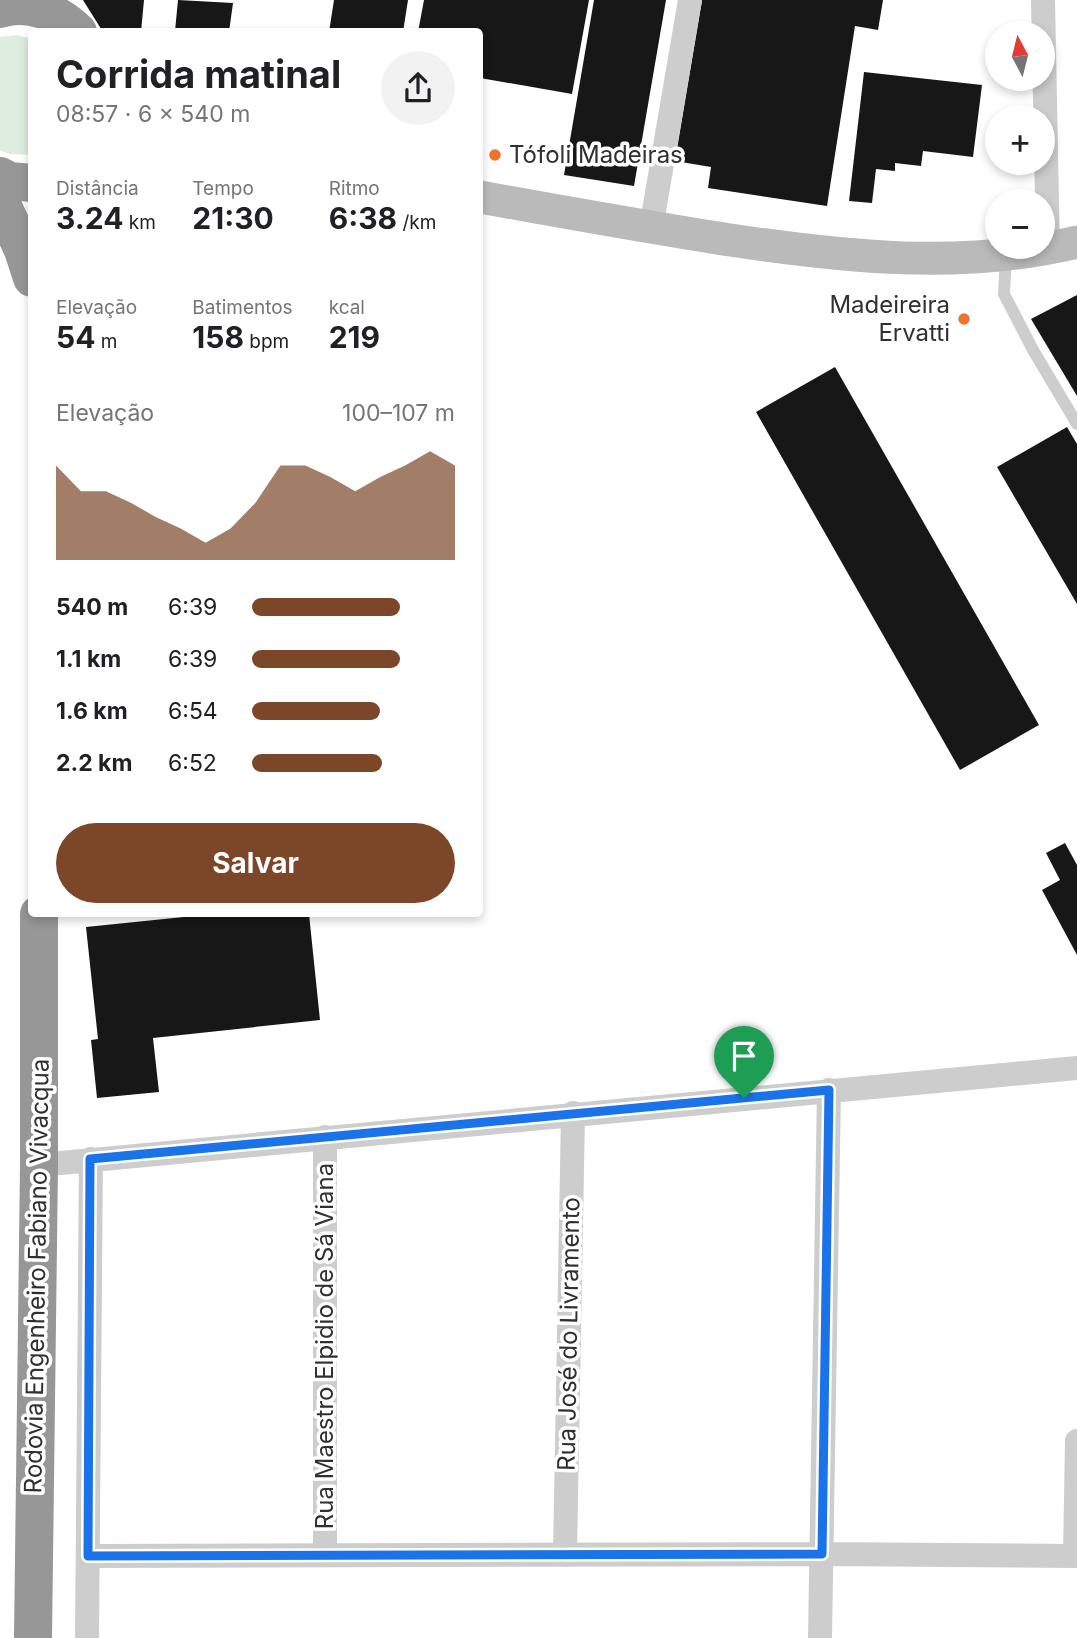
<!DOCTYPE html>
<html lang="pt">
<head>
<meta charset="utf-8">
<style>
	body { margin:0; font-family:Inter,sans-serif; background:#f2f2f2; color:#202124; height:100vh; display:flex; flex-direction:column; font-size:26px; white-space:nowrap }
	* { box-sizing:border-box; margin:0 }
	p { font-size:23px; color:#757577 }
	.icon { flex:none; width:38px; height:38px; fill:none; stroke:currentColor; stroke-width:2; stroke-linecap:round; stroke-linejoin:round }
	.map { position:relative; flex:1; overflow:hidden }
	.sheet { position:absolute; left:28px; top:28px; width:455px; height:889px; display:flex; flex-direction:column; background:#fff; border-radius:7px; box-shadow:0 4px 10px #0003 }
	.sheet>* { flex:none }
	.needle { width:46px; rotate:353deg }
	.tools { position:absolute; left:985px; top:21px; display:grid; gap:14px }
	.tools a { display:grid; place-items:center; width:70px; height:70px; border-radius:50%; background:#fff; box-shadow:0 4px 10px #0003; font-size:35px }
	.pin { position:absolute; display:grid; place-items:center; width:60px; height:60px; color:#fff; margin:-72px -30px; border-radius:50% 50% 50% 0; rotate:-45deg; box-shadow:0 0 7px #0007 }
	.pin .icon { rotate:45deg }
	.round { display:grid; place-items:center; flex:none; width:74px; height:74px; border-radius:37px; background:#f2f2f2 }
	.headline { display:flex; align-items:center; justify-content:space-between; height:119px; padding:0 28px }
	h1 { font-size:38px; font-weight:700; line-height:52px }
	.stats { display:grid; grid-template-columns:repeat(3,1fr); gap:10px; height:119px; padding:7px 28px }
	.stats div { display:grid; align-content:center }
	.stats b { font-size:30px; font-weight:700 }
	.stats small { font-size:19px; font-weight:400 }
	.stats p { font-size:19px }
	.chart { height:196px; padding:14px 28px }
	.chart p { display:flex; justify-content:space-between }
	.chart svg { width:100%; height:126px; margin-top:7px; fill:#7b4728; opacity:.7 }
	.action { display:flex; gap:14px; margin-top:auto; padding:14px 28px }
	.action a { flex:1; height:80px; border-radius:42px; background:#7b4728; color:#fff; font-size:28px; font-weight:700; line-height:80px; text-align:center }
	ul { padding:0 28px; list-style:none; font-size:23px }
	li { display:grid; grid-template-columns:112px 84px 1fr; align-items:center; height:52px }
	li i { height:18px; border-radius:9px; background:#7b4728 }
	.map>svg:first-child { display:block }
	.green { fill:#dfedde }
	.building { fill:#171717 }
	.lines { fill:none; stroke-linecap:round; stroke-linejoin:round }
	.lane { stroke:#cdcdcd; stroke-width:12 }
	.street { stroke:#cdcdcd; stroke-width:24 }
	.secondary { stroke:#bababa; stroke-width:33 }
	.highway { stroke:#979797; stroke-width:38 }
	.route-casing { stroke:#fff; stroke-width:14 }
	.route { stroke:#1a73e8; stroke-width:9 }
	.poi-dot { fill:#eb752e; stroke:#fff; stroke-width:2.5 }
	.labels { text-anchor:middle; stroke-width:7; stroke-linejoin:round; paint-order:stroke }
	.poi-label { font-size:24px; fill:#303030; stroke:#fff; text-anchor:start }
	.street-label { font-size:24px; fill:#303030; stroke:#fff }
</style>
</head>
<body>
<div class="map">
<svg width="1077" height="1638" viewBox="0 0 1077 1638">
	<rect width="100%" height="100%" fill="#fff"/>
	<path class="green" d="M17,35L31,39V155L9,154L0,150V37Z"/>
	<path class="building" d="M83,0H144L141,32H103Z
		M178,0L233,3L229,32L175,31Z
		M334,0H408L403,32H329Z
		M424,0H589L572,94L480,78V32H418Z
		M594,0H666L634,186L564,175Z
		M702,0H883L878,30L855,26L827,206L708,188L711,167L675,161Z
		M864,72L982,85L973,157L923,151L921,166L895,163V171L876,169L872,203L849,201Z
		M1077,295V396L1031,319Z
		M835,367L1039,725L960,770L756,412Z
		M1067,427L1077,444V604L997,467Z
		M1065,843L1077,865V955L1042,890L1060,880L1046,853Z
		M213,914H309L320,1020L153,1038L159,1092L97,1098L91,1040L98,1039L86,927Z"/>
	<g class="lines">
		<path class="lane" d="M1006,256L1004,294L1033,350L1077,424"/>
		<path class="street" d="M1043,0L1048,249
			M651,228L690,0
			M325,1137V1555
			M39,1165L1077,1068
			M565,1555L573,1113
			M88,1556L822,1554L1077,1556
			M1075,1556L1077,1441
			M87,1638L91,1159
			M820,1638L829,1090"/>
		<path class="secondary" d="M480,197C563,212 646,227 730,240C846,257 961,270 1077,242"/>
		<path class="highway" d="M0,9C28,0 58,12 78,32
			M0,176L10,181L32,183
			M0,200L23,250L32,278
			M33,1638L39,1165V914"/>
	</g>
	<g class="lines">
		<defs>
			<path id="route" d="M829,1090L822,1554L88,1556L90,1159Z"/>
		</defs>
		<use href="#route" class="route-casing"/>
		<use href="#route" class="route"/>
	</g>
	<g class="poi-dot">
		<circle cx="495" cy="155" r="7"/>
		<circle cx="964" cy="319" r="7"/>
	</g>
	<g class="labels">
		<g class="poi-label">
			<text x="509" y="163">Tófoli Madeiras</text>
			<text x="950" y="313" text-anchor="end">Madeireira<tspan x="950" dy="28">Ervatti</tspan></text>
		</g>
		<g class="street-label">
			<text transform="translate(37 1276) rotate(-89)" y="8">Rodovia Engenheiro Fabiano Vivacqua</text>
			<text transform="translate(569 1334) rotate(-89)" y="8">Rua José do Livramento</text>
			<text transform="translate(325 1346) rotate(-90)" y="8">Rua Maestro Elpidio de Sá Viana</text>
		</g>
	</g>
</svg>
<div class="tools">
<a><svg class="needle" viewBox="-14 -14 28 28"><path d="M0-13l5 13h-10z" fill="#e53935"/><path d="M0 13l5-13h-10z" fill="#757577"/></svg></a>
<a>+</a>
<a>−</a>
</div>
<div class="pin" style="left:744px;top:1098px;background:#1e9e55"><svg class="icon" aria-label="arrive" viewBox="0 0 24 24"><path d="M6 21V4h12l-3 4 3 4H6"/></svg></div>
<section class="sheet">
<div class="headline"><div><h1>Corrida matinal</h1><p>08:57 · 6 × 540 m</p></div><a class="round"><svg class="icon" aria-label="share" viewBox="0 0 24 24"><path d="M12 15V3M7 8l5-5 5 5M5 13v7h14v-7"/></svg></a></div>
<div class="stats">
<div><p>Distância</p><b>3.24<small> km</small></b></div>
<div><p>Tempo</p><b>21:30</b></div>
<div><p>Ritmo</p><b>6:38<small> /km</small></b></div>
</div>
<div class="stats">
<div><p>Elevação</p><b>54<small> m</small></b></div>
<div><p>Batimentos</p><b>158<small> bpm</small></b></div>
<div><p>kcal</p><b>219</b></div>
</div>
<div class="chart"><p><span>Elevação</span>100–107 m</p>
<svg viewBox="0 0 160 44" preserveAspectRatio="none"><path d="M0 44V11L10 20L20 20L30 24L40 29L50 33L60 38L70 33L80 24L90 11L100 11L110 15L120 20L130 15L140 11L150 6L160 11V44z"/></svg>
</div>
<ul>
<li><b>540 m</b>6:39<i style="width:73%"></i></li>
<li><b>1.1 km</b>6:39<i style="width:73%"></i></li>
<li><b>1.6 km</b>6:54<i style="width:63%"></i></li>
<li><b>2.2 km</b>6:52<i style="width:64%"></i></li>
</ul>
<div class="action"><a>Salvar</a></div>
</section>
</div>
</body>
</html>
